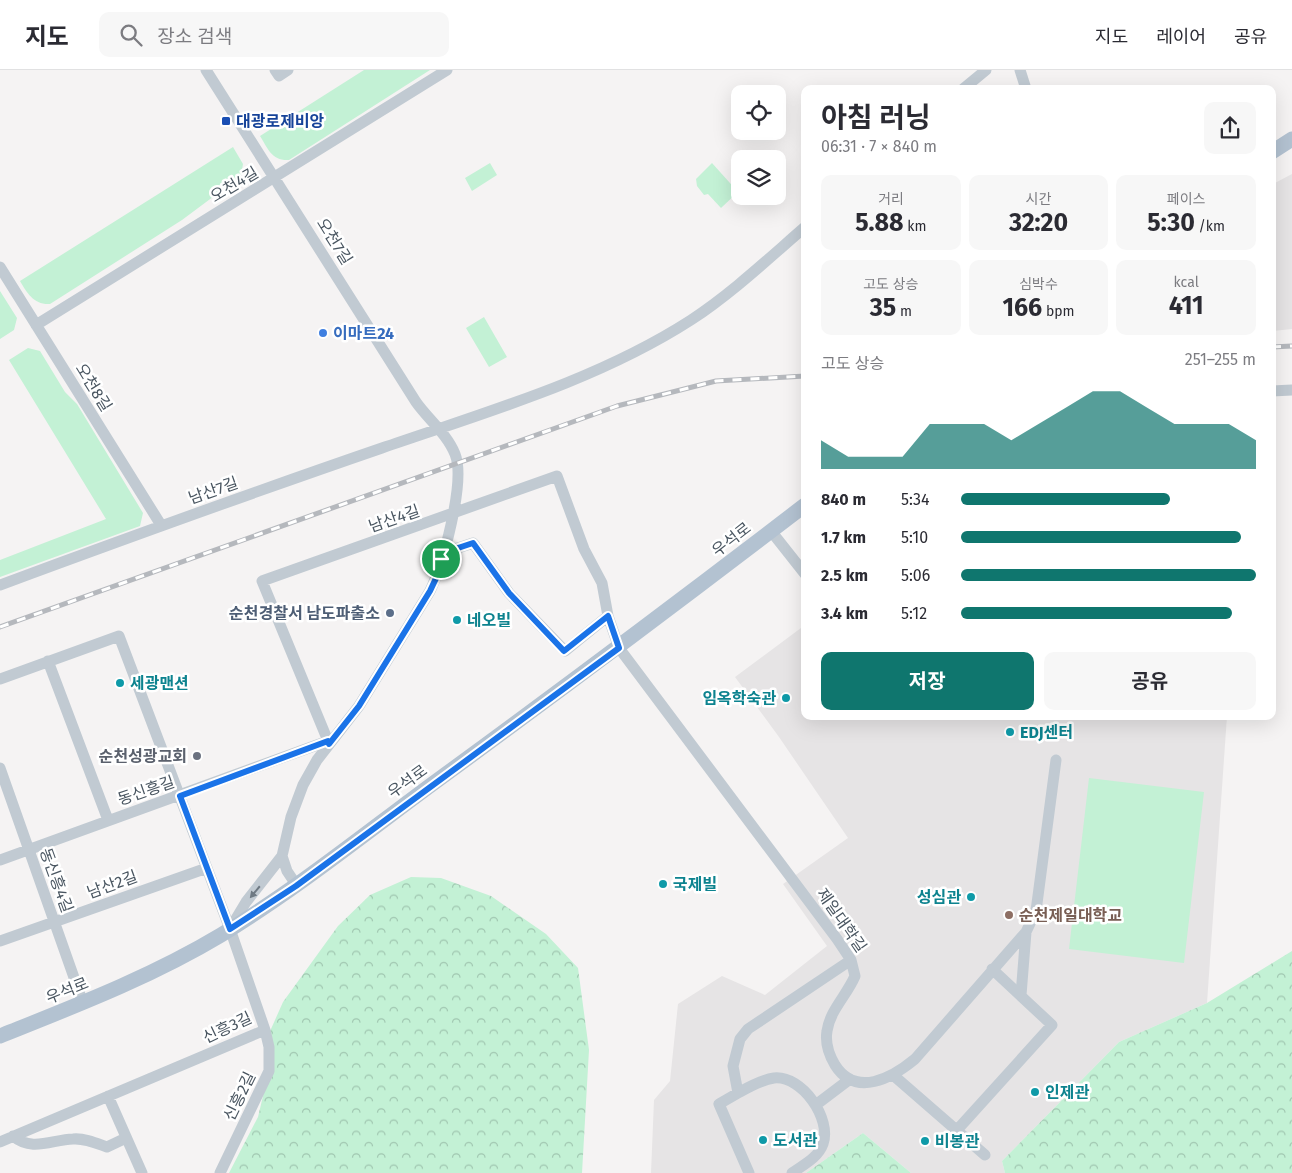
<!DOCTYPE html>
<html lang="ko">
<head>
<meta charset="utf-8">
<style>
	body { margin:0; font-family:"Fira Sans","Noto Sans KR",sans-serif; background:#f7f7f7; color:#2b2b33; height:100vh; display:flex; flex-direction:column; font-size:19px; white-space:nowrap }
	* { box-sizing:border-box; margin:0 }
	p { font-size:16px; color:#7c7c81 }
	.icon { flex:none; width:28px; height:28px; fill:none; stroke:currentColor; stroke-width:2; stroke-linecap:round; stroke-linejoin:round }
	.map { position:relative; flex:1; overflow:hidden }
	.panel { position:absolute; left:801px; top:15px; width:475px; height:635px; display:flex; flex-direction:column; background:#fff; border-radius:10px; box-shadow:0 5px 20px #0002 }
	.panel>* { flex:none }
	.controls { position:absolute; left:731px; top:15px; display:grid; gap:10px }
	.controls a { display:grid; place-items:center; width:55px; height:55px; border-radius:10px; background:#fff; box-shadow:0 5px 20px #0002; font-size:25px }
	.pin { position:absolute; display:grid; place-items:center; width:42px; height:42px; color:#fff; margin:-21px; border:2px solid #fff; border-radius:50%; box-shadow:0 1px 5px #0007 }
	.round { display:grid; place-items:center; flex:none; width:52px; height:52px; border-radius:10px; background:#f7f7f7 }
	.overview { display:flex; align-items:center; justify-content:space-between; height:85px; padding:0 20px }
	h1 { font-size:28px; font-weight:700; line-height:38px }
	.stats { display:grid; grid-template-columns:repeat(3,1fr); gap:8px; height:85px; padding:5px 20px }
	.stats div { display:grid; align-content:center; border-radius:10px; background:#f7f7f7; text-align:center }
	.stats b { font-size:25px; font-weight:700 }
	.stats small { font-size:14px; font-weight:400 }
	.stats p { font-size:14px }
	.chart { height:140px; padding:10px 20px }
	.chart p { display:flex; justify-content:space-between }
	.chart svg { width:100%; height:90px; margin-top:5px; fill:#0f766e; opacity:.7 }
	.cta { display:flex; gap:10px; margin-top:auto; padding:10px 20px }
	.cta a { flex:1; height:58px; border-radius:10px; background:#0f766e; color:#fff; font-size:20px; font-weight:700; line-height:58px; text-align:center }
	.cta a+a { background:#f7f7f7; color:#2b2b33 }
	ul { padding:0 20px; list-style:none; font-size:16px }
	li { display:grid; grid-template-columns:80px 60px 1fr; align-items:center; height:38px }
	li i { height:12px; border-radius:6px; background:#0f766e }
	header { display:flex; align-items:center; gap:30px; box-sizing:border-box; height:70px; padding:0 25px; background:#fff; border-bottom:1px solid #e1e1e2 }
	header strong { font-size:24px }
	nav { display:flex; gap:28px; margin-inline-start:auto; font-size:18px }
	.search { width:350px; height:45px; background:#f7f7f7; display:flex; align-items:center; gap:12px; box-sizing:border-box; padding:0 18px; border-radius:10px; color:#7c7c81; font-size:19px }
	.map>svg:first-child { display:block }
	.education { fill:#e6e4e5 }
	.forest { fill:url(#forest-crowns) }
	.green { fill:#c3f1d5 }
	.lines { fill:none; stroke-linecap:round; stroke-linejoin:round }
	.minor { stroke:#c1cad2; stroke-width:11 }
	.major { stroke:#b3c2d1; stroke-width:15 }
	.rail-casing { stroke:#b5b8bd; stroke-width:5 }
	.rail { stroke:#fff; stroke-width:3; stroke-dasharray:9; stroke-linecap:butt }
	.oneway { fill:#6e7983 }
	.route-casing { stroke:#fff; stroke-width:10 }
	.route { stroke:#1a73e8; stroke-width:6 }
	.transit-dot { fill:#1a4fb4; stroke:#fff; stroke-width:2 }
	.shop-dot { fill:#3f7fe0; stroke:#fff; stroke-width:2 }
	.service-dot { fill:#5c6f8a; stroke:#fff; stroke-width:2 }
	.culture-dot { fill:#0f9aa8; stroke:#fff; stroke-width:2 }
	.worship-dot { fill:#6b7280; stroke:#fff; stroke-width:2 }
	.education-dot { fill:#8d6e63; stroke:#fff; stroke-width:2 }
	.labels { text-anchor:middle; stroke-width:5; stroke-linejoin:round; paint-order:stroke }
	.transit-label { font-size:16px; font-weight:bold; fill:#164399; stroke:#fff; text-anchor:start }
	.street-label { font-size:16px; fill:#4a5661; stroke:#fff }
	.shop-label { font-size:16px; font-weight:bold; fill:#366cbe; stroke:#fff; text-anchor:start }
	.service-label { font-size:16px; font-weight:bold; fill:#4e5e75; stroke:#fff; text-anchor:end }
	.culture-label { font-size:16px; font-weight:bold; fill:#0d838f; stroke:#fff; text-anchor:start }
	.worship-label { font-size:16px; font-weight:bold; fill:#5b616d; stroke:#fff; text-anchor:end }
	.education-label { font-size:16px; font-weight:bold; fill:#785e54; stroke:#fff; text-anchor:start }
</style>
</head>
<body>
<header>
<strong>지도</strong>
<div class="search"><svg class="icon" aria-label="search" viewBox="0 0 24 24"><circle cx="10" cy="10" r="6"/><path d="M15 15l6 6"/></svg>장소 검색</div>
<nav><a>지도</a><a>레이어</a><a>공유</a></nav>
</header>
<div class="map">
<svg width="1292" height="1103" viewBox="0 0 1292 1103">
	<defs>
		<pattern id="forest-crowns" width="20" height="18" patternUnits="userSpaceOnUse" patternTransform="scale(1.25)"><rect width="20" height="18" fill="#c3f1d5"/><path d="M2 6a3 3 0 1 1 6 0M12 15a3 3 0 1 1 6 0" fill="none" stroke="#a0c6b0"/></pattern>
	</defs>
	<rect width="100%" height="100%" fill="#f5f3f3"/>
	<path class="education" d="M1292,104V259L1273,261V114Z
		M805,555V646H1227L1207,933L1119,972L1002,1091L1005,1103H911L863,1063L806,1103H651L654,1030L670,1011L678,934L722,906L765,925L827,876L783,814L848,768L779,667L735,607Z"/>
	<path class="forest" d="M411,807L441,808L491,826L546,864L578,898L589,980L582,1103H229L258,1047L269,1001L267,968L283,932L338,856L370,825Z
		M1292,881V1103H1005L1002,1091L1119,972L1207,933Z
		M863,1063L911,1103H806Z"/>
	<path class="green" d="M364,0H430L289,90C272,91 268,79 260,66Z
		M233,77L243,94L241,106L182,150L50,234C34,235 27,223 20,211Z
		M490,93L497,105L472,121L465,108Z
		M712,93L738,122L721,138L708,124L704,125L697,116L696,109Z
		M0,221L17,248L14,260L0,269Z
		M484,247L507,287L489,297L466,258Z
		M28,278L40,281L65,322L77,334L143,443L140,456L0,507V490L106,449L9,290Z
		M1089,708L1204,722L1184,893L1069,879Z"/>
	<g class="lines">
		<path class="minor" d="M206,0L416,332C428,349 447,364 455,384C466,411 443,494 430,521L359,636L317,690L303,715L291,747L282,786L287,801L297,816
			M275,0L279,6L288,0
			M1020,0L1026,19
			M963,19L986,0
			M0,197L161,455
			M36,255L447,0
			M1272,321L1292,320
			M771,461L805,504
			M441,489L455,479L473,473L509,523L565,581L608,546L619,578L837,869L851,890L855,906C847,925 830,940 827,961C825,973 829,985 835,995C856,1028 892,1008 915,989L1026,862L1036,841L1056,690
			M0,515C127,468 254,422 382,378C486,342 598,310 691,250C732,223 768,189 805,157
			M48,591L108,750
			M0,609L119,566L230,859L265,960L0,1072
			M328,671L262,511L557,406L584,479L602,513L608,546
			M0,698L83,933
			M0,790L328,671L329,674
			M231,857L246,832L282,786
			M0,871L207,798
			M1021,925L1026,862
			M893,1005L985,1085
			M738,1023C749,1017 761,1010 774,1008C802,1005 832,1049 823,1074C818,1088 803,1095 792,1103
			M108,1026L142,1103
			M817,1034L850,1009
			M957,1060L1052,955L992,899
			M13,1066C32,1082 51,1070 73,1069C85,1068 96,1073 107,1077L126,1068
			M220,1103L269,1001V977L265,960
			M749,1103L719,1034L738,1023L733,996L740,969L748,959L851,890"/>
		<path class="major" d="M1272,82L1292,69
			M0,966C75,936 151,907 221,865C295,820 362,766 431,715C557,623 681,530 805,435"/>
		<defs>
			<path id="rail" d="M1272,277L1292,276
				M0,557L617,336L716,311L805,306"/>
		</defs>
		<use href="#rail" class="rail-casing"/>
		<use href="#rail" class="rail"/>
	</g>
	<defs><path id="oneway-solid" d="M-6-.8H1V-3.2L6.5 0L1 3.2V.8H-6Z" transform="scale(1.25)"/></defs>
	<use class="oneway" href="#oneway-solid" transform="translate(255 822) rotate(130)"/>
	<g class="lines">
		<defs>
			<path id="route" d="M473,473L509,523L564,581L608,546L619,578L296,816L230,859L180,726L328,671L329,674L359,636L430,521L438,504L441,489L455,479Z"/>
		</defs>
		<use href="#route" class="route-casing"/>
		<use href="#route" class="route"/>
	</g>
	<rect class="transit-dot" x="221" y="46" width="10" height="10" rx="2.5"/>
	<circle class="shop-dot" cx="323" cy="263" r="5"/>
	<circle class="service-dot" cx="390" cy="543" r="5"/>
	<g class="culture-dot">
		<circle cx="457" cy="550" r="5"/>
		<circle cx="120" cy="613" r="5"/>
		<circle cx="786" cy="628" r="5"/>
		<circle cx="1010" cy="662" r="5"/>
		<circle cx="663" cy="814" r="5"/>
		<circle cx="971" cy="827" r="5"/>
		<circle cx="1035" cy="1022" r="5"/>
		<circle cx="763" cy="1070" r="5"/>
		<circle cx="925" cy="1071" r="5"/>
	</g>
	<circle class="worship-dot" cx="197" cy="686" r="5"/>
	<circle class="education-dot" cx="1009" cy="845" r="5"/>
	<g class="labels">
		<g class="transit-label">
			<text x="236" y="57">대광로제비앙</text>
		</g>
		<g class="street-label">
			<text transform="translate(234 114) rotate(-31)" y="6">오천4길</text>
			<text transform="translate(335 171) rotate(58)" y="6">오천7길</text>
			<text transform="translate(94 317) rotate(58)" y="6">오천8길</text>
			<text transform="translate(213 420) rotate(-19)" y="6">남산7길</text>
			<text transform="translate(394 448) rotate(-19)" y="6">남산4길</text>
			<text transform="translate(731 469) rotate(-38)" y="6">우석로</text>
			<text transform="translate(407 711) rotate(-36)" y="6">우석로</text>
			<text transform="translate(146 720) rotate(-19)" y="6">동신흥길</text>
			<text transform="translate(57 810) rotate(70)" y="6">동신흥4길</text>
			<text transform="translate(112 814) rotate(-20)" y="6">남산2길</text>
			<text transform="translate(842 850) rotate(55)" y="6">제일대학길</text>
			<text transform="translate(67 920) rotate(-22)" y="6">우석로</text>
			<text transform="translate(227 957) rotate(-25)" y="6">신흥3길</text>
			<text transform="translate(239 1026) rotate(-64)" y="6">신흥2길</text>
		</g>
		<g class="shop-label">
			<text x="333" y="269">이마트24</text>
		</g>
		<g class="service-label">
			<text x="380" y="549">순천경찰서 남도파출소</text>
		</g>
		<g class="culture-label">
			<text x="467" y="556">네오빌</text>
			<text x="130" y="619">세광맨션</text>
			<text x="776" y="634" text-anchor="end">임옥학숙관</text>
			<text x="1020" y="668">EDJ센터</text>
			<text x="673" y="820">국제빌</text>
			<text x="961" y="833" text-anchor="end">성심관</text>
			<text x="1045" y="1028">인제관</text>
			<text x="773" y="1076">도서관</text>
			<text x="935" y="1077">비봉관</text>
		</g>
		<g class="worship-label">
			<text x="187" y="692">순천성광교회</text>
		</g>
		<g class="education-label">
			<text x="1019" y="851">순천제일대학교</text>
		</g>
	</g>
</svg>
<div class="controls">
<a><svg class="icon" aria-label="locate" viewBox="0 0 24 24"><circle cx="12" cy="12" r="6"/><path d="M12 2v4M12 18v4M2 12h4M18 12h4"/></svg></a>
<a><svg class="icon" aria-label="layers" viewBox="0 0 24 24"><path d="M12 4l9 5-9 5-9-5zM3 14l9 5 9-5"/></svg></a>
</div>
<div class="pin" style="left:441px;top:489px;background:#1e9e55"><svg class="icon" aria-label="arrive" viewBox="0 0 24 24"><path d="M6 21V4h12l-3 4 3 4H6"/></svg></div>
<section class="panel">
<div class="overview"><div><h1>아침 러닝</h1><p>06:31 · 7 × 840 m</p></div><a class="round"><svg class="icon" aria-label="share" viewBox="0 0 24 24"><path d="M12 15V3M7 8l5-5 5 5M5 13v7h14v-7"/></svg></a></div>
<div class="stats">
<div><p>거리</p><b>5.88<small> km</small></b></div>
<div><p>시간</p><b>32:20</b></div>
<div><p>페이스</p><b>5:30<small> /km</small></b></div>
</div>
<div class="stats">
<div><p>고도 상승</p><b>35<small> m</small></b></div>
<div><p>심박수</p><b>166<small> bpm</small></b></div>
<div><p>kcal</p><b>411</b></div>
</div>
<div class="chart"><p><span>고도 상승</span>251–255 m</p>
<svg viewBox="0 0 160 44" preserveAspectRatio="none"><path d="M0 44V30L10 38L20 38L30 38L40 22L50 22L60 22L70 30L80 22L90 14L100 6L110 6L120 14L130 22L140 22L150 22L160 30V44z"/></svg>
</div>
<ul>
<li><b>840 m</b>5:34<i style="width:71%"></i></li>
<li><b>1.7 km</b>5:10<i style="width:95%"></i></li>
<li><b>2.5 km</b>5:06<i style="width:100%"></i></li>
<li><b>3.4 km</b>5:12<i style="width:92%"></i></li>
</ul>
<div class="cta"><a>저장</a><a>공유</a></div>
</section>
</div>
</body>
</html>
